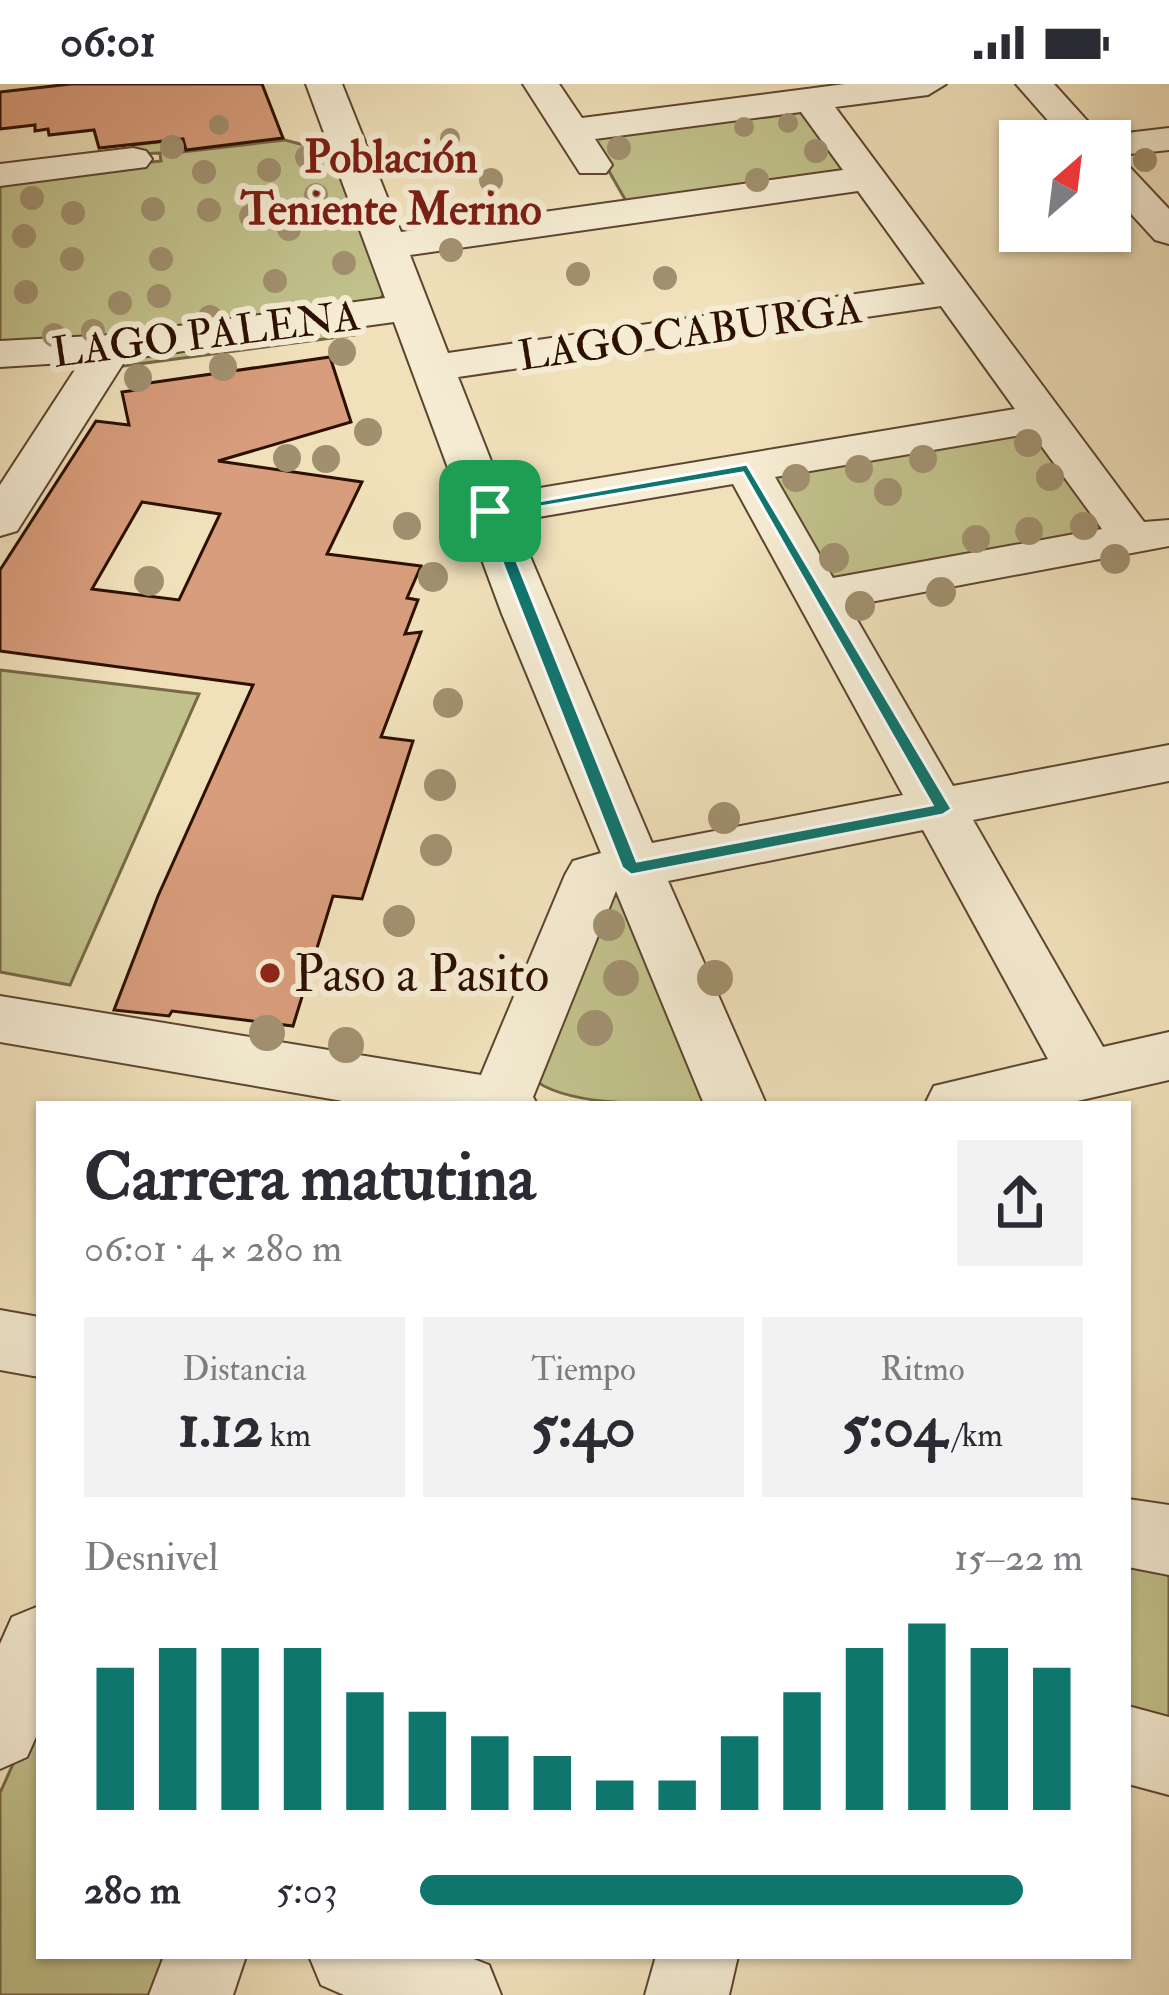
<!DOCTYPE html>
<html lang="es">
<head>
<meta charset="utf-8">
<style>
	body { margin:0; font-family:"IM FELL Double Pica",serif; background:#f2f2f3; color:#2b2b33; height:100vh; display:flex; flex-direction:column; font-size:45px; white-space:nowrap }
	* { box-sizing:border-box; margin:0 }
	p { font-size:39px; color:#7c7c81 }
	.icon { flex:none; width:66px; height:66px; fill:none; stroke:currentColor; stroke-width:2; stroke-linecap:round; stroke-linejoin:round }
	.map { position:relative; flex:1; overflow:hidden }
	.panel { position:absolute; left:36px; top:1017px; width:1095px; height:858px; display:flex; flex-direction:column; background:#fff; border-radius:0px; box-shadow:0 3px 9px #0004 }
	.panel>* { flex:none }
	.needle { width:78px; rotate:28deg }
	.tools { position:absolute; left:999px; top:36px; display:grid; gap:24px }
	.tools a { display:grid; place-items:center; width:132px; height:132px; border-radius:0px; background:#fff; box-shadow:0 3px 9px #0004; font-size:60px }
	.pin { position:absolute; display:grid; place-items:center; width:102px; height:102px; color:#fff; margin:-51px; border-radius:24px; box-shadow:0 6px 18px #0006 }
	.round { display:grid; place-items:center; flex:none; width:126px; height:126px; border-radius:0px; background:#f2f2f3 }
	.head { display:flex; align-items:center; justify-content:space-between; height:204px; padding:0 48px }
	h1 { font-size:66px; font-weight:700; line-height:90px }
	.stats { display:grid; grid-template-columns:repeat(3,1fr); gap:18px; height:204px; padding:12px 48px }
	.stats div { display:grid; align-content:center; border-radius:0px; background:#f2f2f3; text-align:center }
	.stats b { font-size:60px; font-weight:700 }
	.stats small { font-size:33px; font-weight:400 }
	.stats p { font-size:33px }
	.chart { height:336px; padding:24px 48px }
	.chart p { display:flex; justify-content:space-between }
	.chart svg { width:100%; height:216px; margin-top:12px; stroke:#0f766e; stroke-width:6 }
	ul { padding:0 48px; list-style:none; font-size:39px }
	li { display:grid; grid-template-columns:192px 144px 1fr; align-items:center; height:90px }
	li i { height:30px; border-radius:15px; background:#0f766e }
	.status { display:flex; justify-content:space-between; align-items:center; height:84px; padding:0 60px; background:#fff; direction:ltr }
	.status svg { height:33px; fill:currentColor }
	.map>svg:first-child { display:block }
	.green { fill:#c1c18b; stroke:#776846; stroke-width:3 }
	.building { fill:#d89d7c; stroke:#2d1000; stroke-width:3; fill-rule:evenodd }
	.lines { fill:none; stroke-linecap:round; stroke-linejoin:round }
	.minor-casing { stroke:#5e442f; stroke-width:4 }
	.minor { fill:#f5ecd3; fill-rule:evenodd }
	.tree { fill:#a1906f }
	.route { fill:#0f766e; stroke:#fff; stroke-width:3; fill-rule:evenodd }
	.poi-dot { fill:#8f2418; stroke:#f5ecd3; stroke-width:4.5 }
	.labels { text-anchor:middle; stroke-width:12; stroke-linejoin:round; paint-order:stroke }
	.far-street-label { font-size:42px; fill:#2d1000; stroke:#f5ecd3 }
	.far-neighbourhood-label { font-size:45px; font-weight:bold; fill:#7a1f14; stroke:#f5ecd3 }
	.poi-label { font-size:51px; fill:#2d1000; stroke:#f5ecd3; text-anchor:start }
</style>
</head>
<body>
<div class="status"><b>06:01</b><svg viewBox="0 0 49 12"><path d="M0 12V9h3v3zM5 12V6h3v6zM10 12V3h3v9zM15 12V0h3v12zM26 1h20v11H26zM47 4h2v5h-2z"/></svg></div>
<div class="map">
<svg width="1169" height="1911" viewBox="0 0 1169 1911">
	<rect width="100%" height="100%" fill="#f0e1bb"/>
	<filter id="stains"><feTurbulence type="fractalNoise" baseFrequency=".00167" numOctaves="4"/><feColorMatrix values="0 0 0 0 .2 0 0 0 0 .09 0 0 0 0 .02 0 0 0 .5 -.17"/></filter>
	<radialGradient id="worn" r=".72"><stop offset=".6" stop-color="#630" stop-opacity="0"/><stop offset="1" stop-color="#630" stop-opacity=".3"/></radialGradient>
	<path class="green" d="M803,20L856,92L630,124L590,54Z
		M184,55L186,66L173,69L285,56L331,68L388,206L375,220L156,249L0,258V95L161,77L160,69L135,70L133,61Z
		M351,242L354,251L123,282L121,272Z
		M1035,344L1115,445L831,498L765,390Z
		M0,586L199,610L70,901L0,888Z
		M625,811L715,1020C668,1020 567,1025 532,994L596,814Z
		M1128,1463L1169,1470V1659L1128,1648Z
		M39,1622V1872H172L155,1911H0V1709Z"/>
	<path class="building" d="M71,0H262L283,54L186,66L183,55L99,64L94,46L49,51L48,45L35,47V41L0,45V8Z
		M330,273L351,338L218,377L362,398L327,470L421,482L407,514L418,516L405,550L421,548L381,653L413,657L362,815L333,812L293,942L172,927L169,932L114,926L158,812L253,601L0,567V486L96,337L129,341L122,308L136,306L135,301ZM142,418L220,430L179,516L92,505Z"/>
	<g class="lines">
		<defs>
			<path id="minor" d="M306,0H342L401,148L843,86L801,28L595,55L612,81L606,89H580L523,0H559L582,34L845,0H946L928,11L835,23L1144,438L1169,436V462L849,522L953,702L1169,661V697L973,736L1103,963L1169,948V996L1064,1020H925L934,1002L1048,975L923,746L668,797L766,1020H704L616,807L533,1013L537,1020H360L0,958V912L481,991L565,791L573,777L601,769L502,530L394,238L126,275L17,447L0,452V401L80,278L0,283V257L111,251L385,214ZM858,107L925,200L448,269L410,171ZM941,222L1015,325L504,410L458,293ZM1032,349L1102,445L833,494L775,393ZM733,400L903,711L652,759L515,437Z
				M1016,0H1054L1101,52L1169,44V66L1110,72V57H1066Z
				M133,64L146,67L152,75L146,83L0,102V80Z
				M1110,73L1123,76L1169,125V160L1155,156L1110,107Z
				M0,1226L39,1233V1293L0,1286Z
				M1128,1415L1169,1421V1491L1128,1483Z
				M39,1522V1646L27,1673L0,1685V1560L12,1533Z
				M1128,1622L1169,1633V1711L1128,1700Z
				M164,1872H246L233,1911H149Z
				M309,1872H466L489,1881L501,1911H344L321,1901Z
				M656,1872H738L729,1911H645Z"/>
		</defs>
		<use href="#minor" class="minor-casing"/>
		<use href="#minor" class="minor"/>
	</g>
	<g class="tree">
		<circle cx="788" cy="39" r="10"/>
		<circle cx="219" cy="41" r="10"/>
		<circle cx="744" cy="43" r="10"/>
		<circle cx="450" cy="54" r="10"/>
		<circle cx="172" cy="63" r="12"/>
		<circle cx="619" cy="64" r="12"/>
		<circle cx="816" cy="67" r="12"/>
		<circle cx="307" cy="73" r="12"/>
		<circle cx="1145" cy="76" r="12"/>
		<circle cx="269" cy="86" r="12"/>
		<circle cx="204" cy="88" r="12"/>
		<circle cx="491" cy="96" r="12"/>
		<circle cx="757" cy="96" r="12"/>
		<circle cx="316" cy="111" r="12"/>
		<circle cx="32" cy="114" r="12"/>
		<circle cx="153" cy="125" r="12"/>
		<circle cx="209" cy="126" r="12"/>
		<circle cx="73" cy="129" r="12"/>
		<circle cx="251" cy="132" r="12"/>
		<circle cx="289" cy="145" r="12"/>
		<circle cx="24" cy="152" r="12"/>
		<circle cx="451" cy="166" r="12"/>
		<circle cx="72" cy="175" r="12"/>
		<circle cx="161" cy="175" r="12"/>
		<circle cx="344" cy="179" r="12"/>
		<circle cx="578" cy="190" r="12"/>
		<circle cx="665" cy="194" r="12"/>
		<circle cx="275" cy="197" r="12"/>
		<circle cx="26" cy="208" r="12"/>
		<circle cx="159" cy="212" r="12"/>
		<circle cx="120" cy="219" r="12"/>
		<circle cx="210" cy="233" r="12"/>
		<circle cx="93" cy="247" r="12"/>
		<circle cx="54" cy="251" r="12"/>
		<circle cx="342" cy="268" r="14"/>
		<circle cx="223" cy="283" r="14"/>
		<circle cx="138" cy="294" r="14"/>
		<circle cx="368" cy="348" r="14"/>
		<circle cx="1028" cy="359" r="14"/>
		<circle cx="287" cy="374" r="14"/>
		<circle cx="326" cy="375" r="14"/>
		<circle cx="923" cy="375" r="14"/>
		<circle cx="859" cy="385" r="14"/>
		<circle cx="1050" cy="393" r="14"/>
		<circle cx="796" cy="394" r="14"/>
		<circle cx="888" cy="408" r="14"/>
		<circle cx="407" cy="442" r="14"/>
		<circle cx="1084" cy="442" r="14"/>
		<circle cx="1029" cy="447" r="14"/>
		<circle cx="976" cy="455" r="14"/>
		<circle cx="834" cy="474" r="15"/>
		<circle cx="1115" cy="475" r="15"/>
		<circle cx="433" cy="493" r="15"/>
		<circle cx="149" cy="497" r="15"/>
		<circle cx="941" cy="508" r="15"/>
		<circle cx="860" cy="522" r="15"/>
		<circle cx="448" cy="619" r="15"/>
		<circle cx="440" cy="701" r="16"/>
		<circle cx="724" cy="734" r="16"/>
		<circle cx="436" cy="766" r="16"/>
		<circle cx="399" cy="837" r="16"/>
		<circle cx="609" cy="841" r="16"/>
		<circle cx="621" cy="894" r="18"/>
		<circle cx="715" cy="894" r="18"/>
		<circle cx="595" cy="944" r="18"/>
		<circle cx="267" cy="949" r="18"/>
		<circle cx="346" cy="961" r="18"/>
	</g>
	<path class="route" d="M747,380L952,725L943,731L631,791L622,784L482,427ZM743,389L932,721L637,777L498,430Z"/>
	<circle class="poi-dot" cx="270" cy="889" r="12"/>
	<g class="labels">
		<g class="far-street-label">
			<text transform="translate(690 247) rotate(-8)" y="15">LAGO CABURGA</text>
			<text transform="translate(206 249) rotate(-7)" y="15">LAGO PALENA</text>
		</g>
		<g class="far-neighbourhood-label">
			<text x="391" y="88">Población<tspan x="391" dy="52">Teniente Merino</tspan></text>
		</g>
		<g class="poi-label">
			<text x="294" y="907">Paso a Pasito</text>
		</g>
	</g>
	<rect width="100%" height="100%" filter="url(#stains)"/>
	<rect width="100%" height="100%" fill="url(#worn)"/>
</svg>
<div class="tools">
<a><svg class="needle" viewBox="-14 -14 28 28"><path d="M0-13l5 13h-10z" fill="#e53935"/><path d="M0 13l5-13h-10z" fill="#7c7c81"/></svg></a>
</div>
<div class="pin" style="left:490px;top:427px;background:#1e9e55"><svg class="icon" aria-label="arrive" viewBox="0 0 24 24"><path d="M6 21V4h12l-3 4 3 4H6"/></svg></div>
<section class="panel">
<div class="head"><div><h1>Carrera matutina</h1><p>06:01 · 4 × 280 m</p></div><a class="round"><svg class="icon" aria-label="share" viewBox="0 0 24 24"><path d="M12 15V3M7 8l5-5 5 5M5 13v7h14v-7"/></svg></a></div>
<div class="stats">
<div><p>Distancia</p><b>1.12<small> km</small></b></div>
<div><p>Tiempo</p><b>5:40</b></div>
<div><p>Ritmo</p><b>5:04<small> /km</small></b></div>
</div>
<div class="chart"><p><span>Desnivel</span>15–22 m</p>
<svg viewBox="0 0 160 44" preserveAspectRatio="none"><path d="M5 44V15M15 44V11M25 44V11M35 44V11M45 44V20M55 44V24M65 44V29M75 44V33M85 44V38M95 44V38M105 44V29M115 44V20M125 44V11M135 44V6M145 44V11M155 44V15"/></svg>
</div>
<ul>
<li><b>280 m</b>5:03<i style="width:91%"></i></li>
</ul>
</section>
</div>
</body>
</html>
